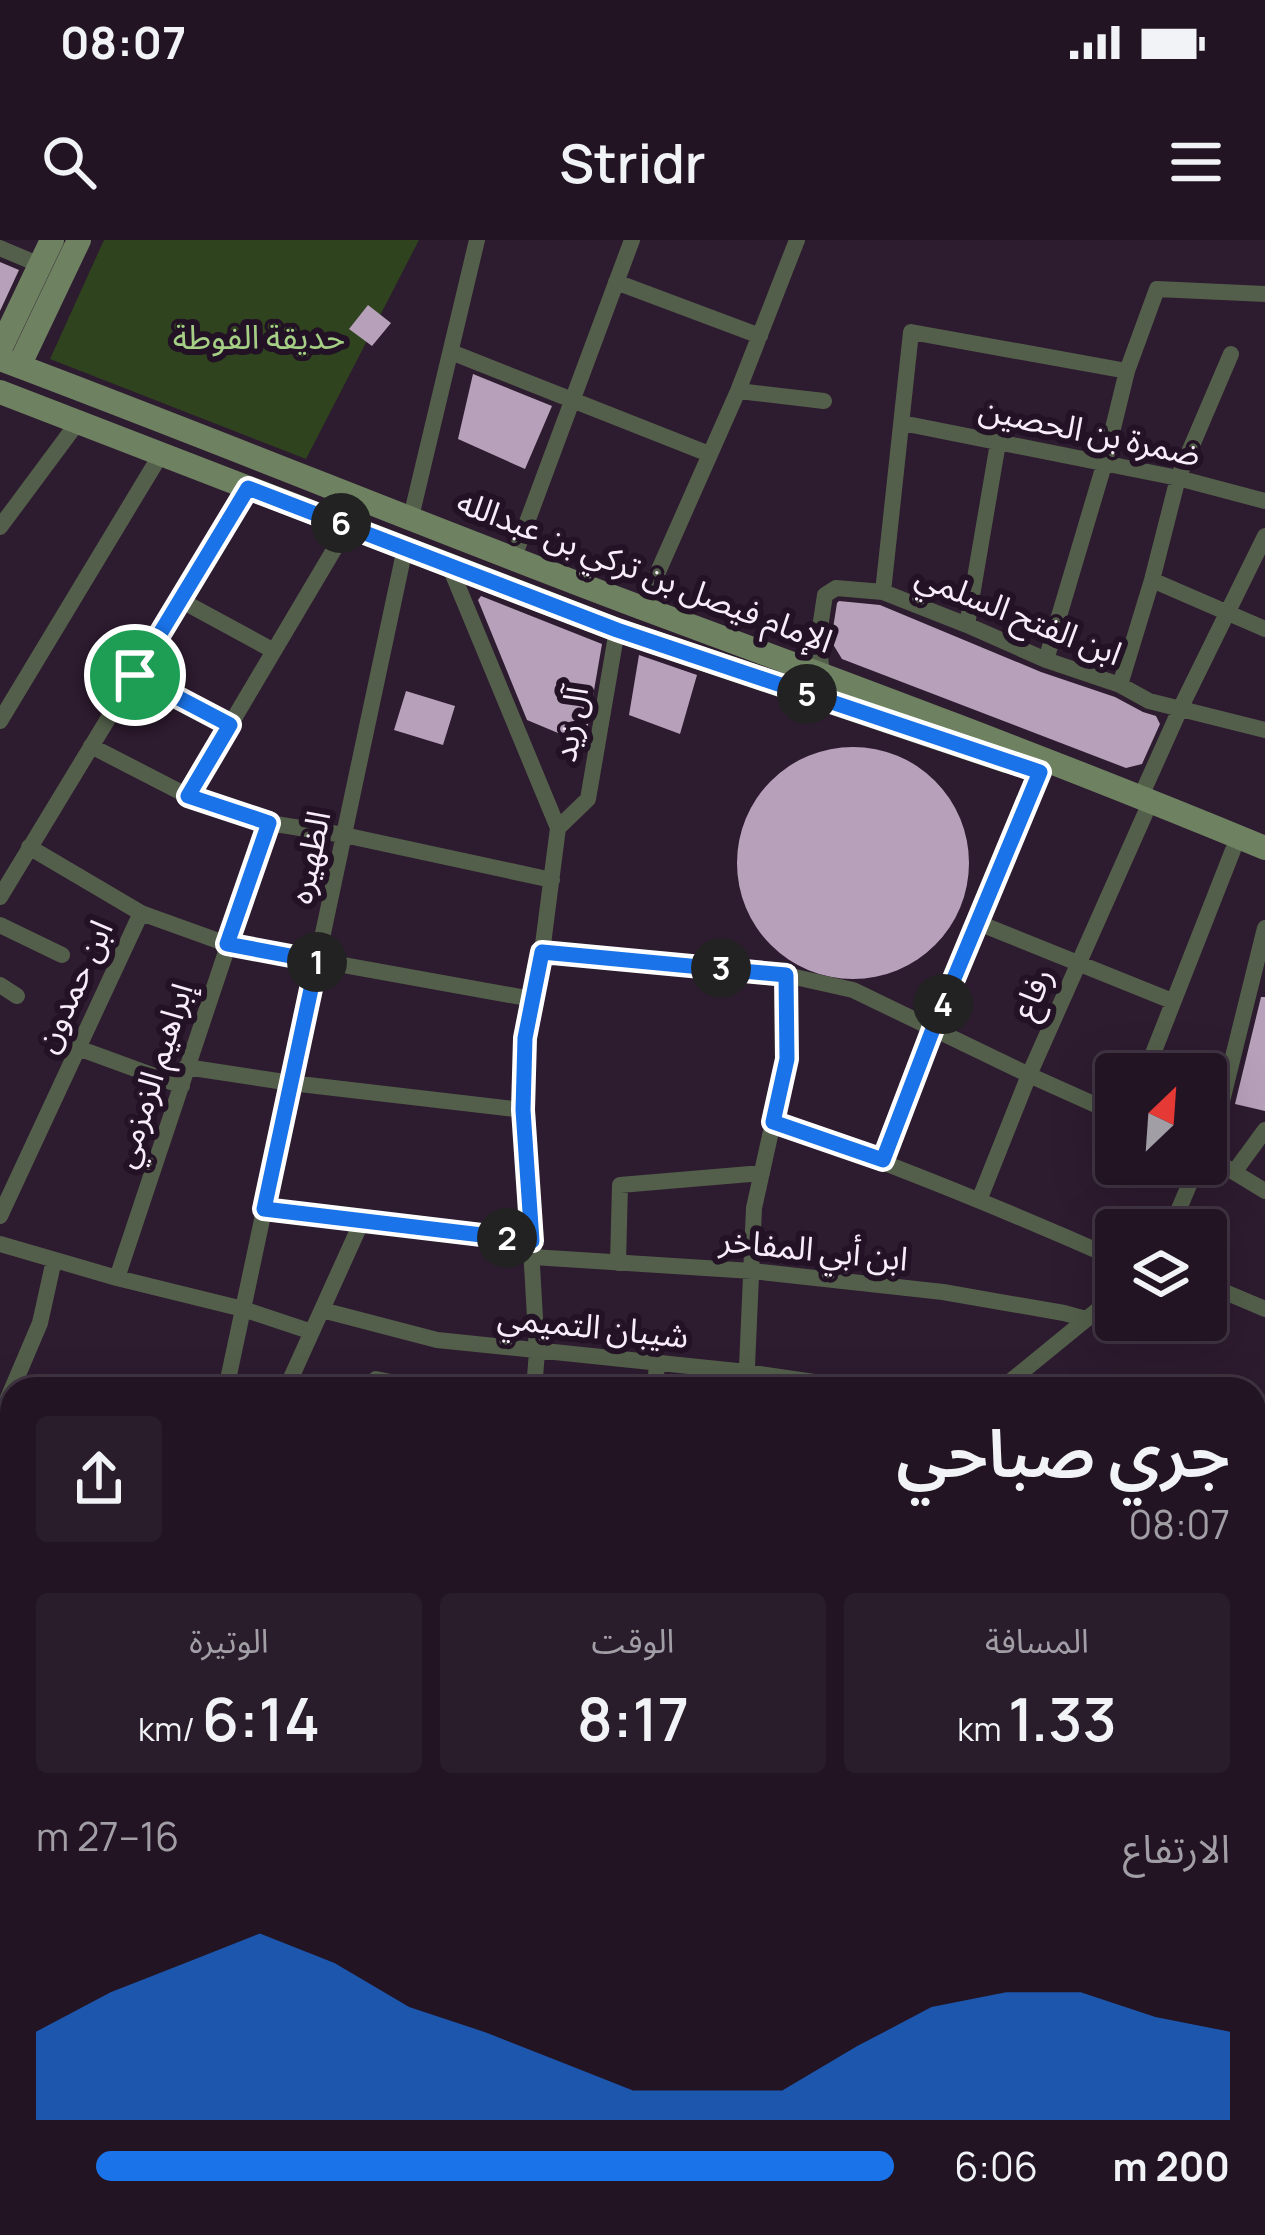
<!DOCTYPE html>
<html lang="ar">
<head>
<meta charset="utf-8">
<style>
	body { margin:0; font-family:Manrope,"Noto Sans Arabic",sans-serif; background:#2a1d2b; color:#f1f3f6; direction:rtl; height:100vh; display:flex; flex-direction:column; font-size:45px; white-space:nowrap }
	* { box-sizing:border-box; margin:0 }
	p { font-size:39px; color:#a29ea6 }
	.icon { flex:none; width:66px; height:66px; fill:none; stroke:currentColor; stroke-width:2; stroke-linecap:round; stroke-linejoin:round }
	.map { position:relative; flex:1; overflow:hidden; direction:ltr }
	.details { position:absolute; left:0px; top:1137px; width:1266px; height:858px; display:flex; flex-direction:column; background:#221423; border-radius:36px 36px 0 0; box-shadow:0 12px 48px #0002,0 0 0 3px #3f3341; direction:rtl }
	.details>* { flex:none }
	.needle { width:78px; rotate:25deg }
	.tools { position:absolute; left:1095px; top:813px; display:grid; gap:24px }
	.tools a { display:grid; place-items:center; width:132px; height:132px; border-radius:12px; background:#221423; box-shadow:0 12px 48px #0002,0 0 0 3px #3f3341; font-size:60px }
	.pin { position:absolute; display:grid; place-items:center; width:102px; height:102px; color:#fff; margin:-51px; border:6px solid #fff; border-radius:50%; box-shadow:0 3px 12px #0007 }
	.km { position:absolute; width:60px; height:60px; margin:-30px; border-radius:50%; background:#222; color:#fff; font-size:33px; line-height:60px; text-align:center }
	.round { display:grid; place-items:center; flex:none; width:126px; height:126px; border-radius:12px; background:#2a1d2b }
	.headline { display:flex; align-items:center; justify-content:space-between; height:204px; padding:0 36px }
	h1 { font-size:66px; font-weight:600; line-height:90px }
	.figures { display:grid; grid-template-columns:repeat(3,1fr); gap:18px; height:204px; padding:12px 36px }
	.figures div { display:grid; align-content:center; border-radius:12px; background:#2a1d2b; text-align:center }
	.figures b { font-size:60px; font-weight:600 }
	.figures small { font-size:33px; font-weight:400 }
	.figures p { font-size:33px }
	.chart { height:336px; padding:24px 36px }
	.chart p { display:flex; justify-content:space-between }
	.chart svg { width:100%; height:216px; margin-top:12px; fill:#1a73e8; opacity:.7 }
	ul { padding:0 36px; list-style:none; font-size:39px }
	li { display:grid; grid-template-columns:192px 144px 1fr; align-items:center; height:90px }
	li i { height:30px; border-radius:15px; background:#1a73e8 }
	.status { display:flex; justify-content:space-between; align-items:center; height:84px; padding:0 60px; background:#221423; direction:ltr }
	.status svg { height:33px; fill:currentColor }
	header { display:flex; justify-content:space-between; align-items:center; height:156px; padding:0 36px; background:#221423; font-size:54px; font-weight:600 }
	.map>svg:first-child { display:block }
	.green { fill:#2f431e }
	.building { fill:#b7a0ba }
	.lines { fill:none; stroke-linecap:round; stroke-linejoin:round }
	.street { stroke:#535f4a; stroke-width:16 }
	.secondary { stroke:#6e8160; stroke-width:24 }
	.route-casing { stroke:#fff; stroke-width:24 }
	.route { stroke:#1a73e8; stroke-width:15 }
	.labels { text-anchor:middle; stroke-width:12; stroke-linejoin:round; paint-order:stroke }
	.park-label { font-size:33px; fill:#a4cf85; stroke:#231225 }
	.street-label { font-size:33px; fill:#f8ecfa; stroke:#231225 }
</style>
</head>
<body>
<div class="status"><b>08:07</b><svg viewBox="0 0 49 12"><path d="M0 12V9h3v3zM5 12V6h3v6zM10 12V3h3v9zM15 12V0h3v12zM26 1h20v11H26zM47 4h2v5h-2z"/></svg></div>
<header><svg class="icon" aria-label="menu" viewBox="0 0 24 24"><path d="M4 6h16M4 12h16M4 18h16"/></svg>Stridr<svg class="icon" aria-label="search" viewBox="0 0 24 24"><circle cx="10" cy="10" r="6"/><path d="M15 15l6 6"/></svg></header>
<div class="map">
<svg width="1265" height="1995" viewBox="0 0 1265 1995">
	<rect width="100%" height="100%" fill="#2d1b2f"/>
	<path class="green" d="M104,0H419L306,219L50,119Z
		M1265,1306V1486L1254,1481V1336Z
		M348,1983H723L724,1995H358Z"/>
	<path class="building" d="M0,22L19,30L0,71Z
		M368,65L391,83L372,106L349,89Z
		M473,134L552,166L525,229L458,199Z
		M481,356L602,404L587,491L576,486L570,498L527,480L478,360Z
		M839,361L880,365L1041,432L1115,457L1143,472L1156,476L1160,484L1142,524L1126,528L842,419L831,401L837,363Z
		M639,415L697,435L680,494L629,475Z
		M406,451L455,466L443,505L394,490Z
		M737 623a116 116 0 1 1 232 0a116 116 0 1 1-232 0Z
		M1261,757H1265V871L1235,864Z"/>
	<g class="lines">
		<path class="street" d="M0,8L40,25
			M616,42L760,96
			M451,112L709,214
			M738,151L824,161
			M902,183L1178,238L1265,261
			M411,277L477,0
			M0,287L78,182
			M514,317L632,0
			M449,325L558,588
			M1152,340L1265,389
			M883,352L911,92L1127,131
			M182,361L274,411
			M642,368L738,151L797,0
			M967,385L998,203
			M1046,420L1104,225L1127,131L1157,49L1265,54
			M822,433L818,401L825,355L836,348L883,352L967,385L1046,420L1120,445L1149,461L1265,490
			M135,435L230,485
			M1120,445L1152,340L1178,238L1231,114
			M0,481L161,214
			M91,506L188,556L269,583L344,595L552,640
			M188,556L348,286
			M1141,556L1181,467L1265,296
			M29,607L141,673L227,704L532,759
			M0,657L248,248
			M976,682L1172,761
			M0,685L62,715
			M542,712L786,735L853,750L1029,835L1116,874
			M0,745L17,756
			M78,808L182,846
			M186,827L291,843L523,870
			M1145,834L1233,610
			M773,882C890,923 1003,969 1116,1019
			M1206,905L1221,865L1265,688
			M1206,915L1265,951
			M883,920L976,682L1040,532
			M1235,931L1265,890
			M980,958L1029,835L1145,574
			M264,969L532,1001
			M0,976L141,673
			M1170,990L1198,924
			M0,1004L117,1038L243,1069L312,1092
			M533,1017L752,1031L943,1052L1064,1073L1086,1079
			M618,1023L620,945L762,933
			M117,1038L269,583
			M1206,1044L1265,1069
			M322,1070L437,1100L747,1132L862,1149
			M376,1139L426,1149
			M226,1149L405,308
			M286,1149L362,981
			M534,1149L537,1112L523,870L525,798L542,712L558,588L588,559L617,390
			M655,1149L657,1123
			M746,1149L754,968L787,819L786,735
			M1001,1149L1116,1055
			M0,1177L40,1083L54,1020
			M0,1399L12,1404
			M0,1499L12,1466
			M0,1539L12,1544
			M1254,1544L1265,1550
			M1254,1619L1265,1625
			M0,1713L12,1723
			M0,1825L12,1822
			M328,1983L343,1995
			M33,1995L36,1983
			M227,1995L232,1983
			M307,1995L312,1983
			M781,1995L783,1983
			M927,1995L930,1983"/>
		<path class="secondary" d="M0,109L52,0
			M0,119C216,200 429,288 645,369C853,446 1060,523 1265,608
			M19,126L79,0
			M0,152L617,390L1006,521
			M1254,1245L1265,1218
			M1254,1283L1265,1255
			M1008,1995L1012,1983
			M1036,1995L1039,1983"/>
	</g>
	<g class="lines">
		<defs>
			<path id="route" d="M248,248L617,390L1040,532L933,789L883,920L773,882L787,819L786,735L542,712L525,798L523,870L532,1001L264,969L317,721L227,704L269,583L188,556L230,485L135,435Z"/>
		</defs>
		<use href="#route" class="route-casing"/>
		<use href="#route" class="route"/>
	</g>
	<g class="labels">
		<g class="park-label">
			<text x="259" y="109">حديقة الفوطة</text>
		</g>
		<g class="street-label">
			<text transform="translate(1090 191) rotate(12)" y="12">ضمرة بن الحصين</text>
			<text transform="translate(645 331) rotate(21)" y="12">الإمام فيصل بن تركي بن عبدالله</text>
			<text transform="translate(1019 374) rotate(22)" y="12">ابن الفتح السلمي</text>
			<text transform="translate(570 484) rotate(-80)" y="12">آل زيد</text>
			<text transform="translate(309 617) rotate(-78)" y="12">الظهيره</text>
			<text transform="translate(73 746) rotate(-65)" y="12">ابن حمدون</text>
			<text transform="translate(1032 753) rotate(-66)" y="12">رفاع</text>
			<text transform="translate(152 835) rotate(-72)" y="12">إبراهيم الزمزمي</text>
			<text transform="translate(814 1009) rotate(6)" y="12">ابن أبي المفاخر</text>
			<text transform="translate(593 1086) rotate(6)" y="12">شيبان التميمي</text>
		</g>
	</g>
</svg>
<div class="tools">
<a><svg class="needle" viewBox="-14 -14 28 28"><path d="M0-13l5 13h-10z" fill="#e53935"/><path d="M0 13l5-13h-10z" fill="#a29ea6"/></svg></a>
<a><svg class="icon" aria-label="layers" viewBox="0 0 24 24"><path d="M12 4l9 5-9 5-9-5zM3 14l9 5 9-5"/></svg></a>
</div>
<div class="pin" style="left:135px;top:435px;background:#1e9e55"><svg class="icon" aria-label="arrive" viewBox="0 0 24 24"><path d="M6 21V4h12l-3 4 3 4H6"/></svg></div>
<b class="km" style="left:317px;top:722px">1</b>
<b class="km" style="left:507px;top:998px">2</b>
<b class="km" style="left:721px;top:728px">3</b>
<b class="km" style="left:943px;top:764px">4</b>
<b class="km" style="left:807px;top:454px">5</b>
<b class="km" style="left:341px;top:283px">6</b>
<section class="details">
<div class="headline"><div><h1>جري صباحي</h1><p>08:07</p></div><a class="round"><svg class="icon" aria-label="share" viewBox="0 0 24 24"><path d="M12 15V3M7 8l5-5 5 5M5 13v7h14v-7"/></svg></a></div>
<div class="figures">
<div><p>المسافة</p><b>1.33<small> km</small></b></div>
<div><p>الوقت</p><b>8:17</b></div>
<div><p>الوتيرة</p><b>6:14<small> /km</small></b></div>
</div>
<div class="chart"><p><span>الارتفاع</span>16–27 m</p>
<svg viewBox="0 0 160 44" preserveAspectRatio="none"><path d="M0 44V26L10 18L20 12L30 6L40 12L50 21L60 26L70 32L80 38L90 38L100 38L110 29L120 21L130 18L140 18L150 23L160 26V44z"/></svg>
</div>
<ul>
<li><b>200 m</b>6:06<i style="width:93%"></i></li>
</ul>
</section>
</div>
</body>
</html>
